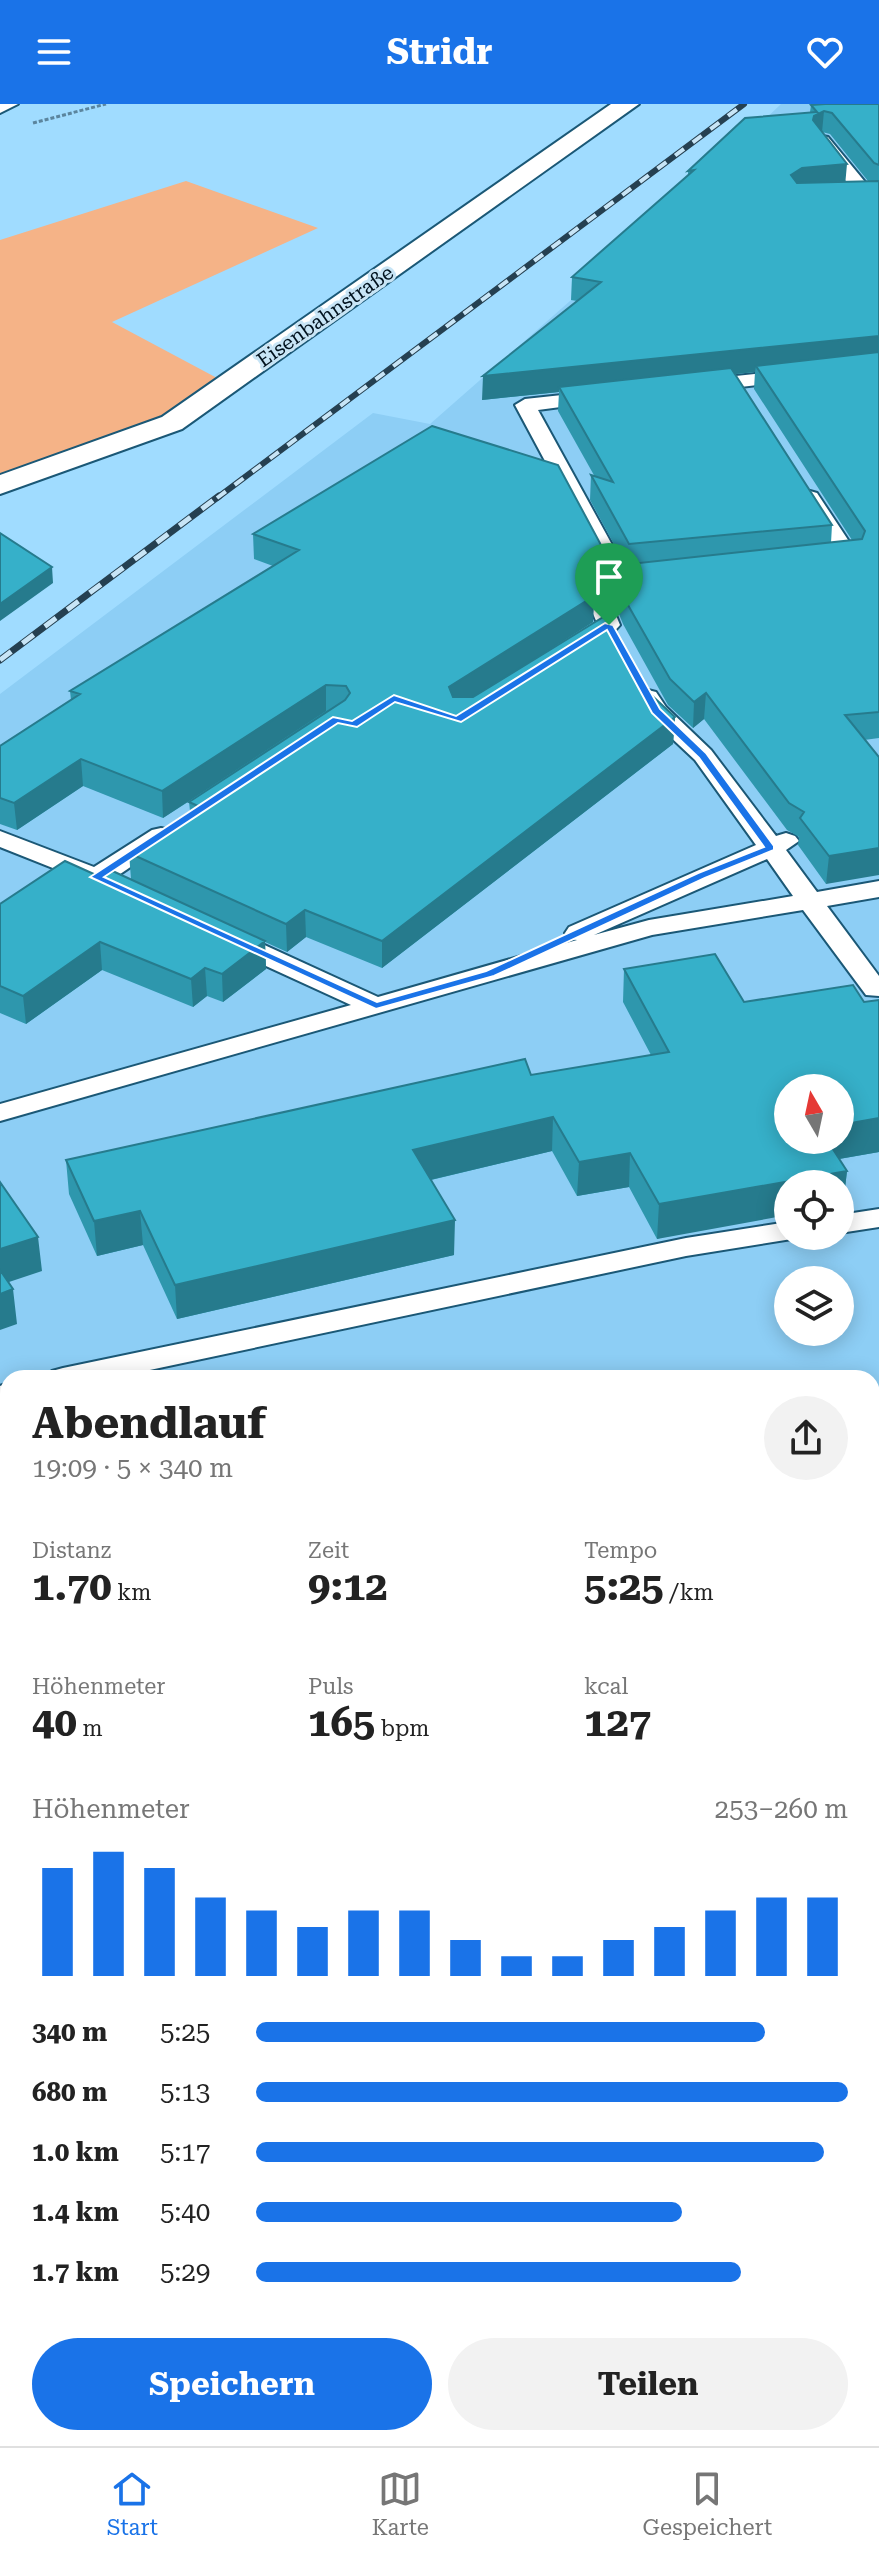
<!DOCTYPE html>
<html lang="de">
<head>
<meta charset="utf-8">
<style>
	body { margin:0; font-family:"Roboto Serif",serif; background:#f2f2f2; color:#222; height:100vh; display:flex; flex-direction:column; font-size:30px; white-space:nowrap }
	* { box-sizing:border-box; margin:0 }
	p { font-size:26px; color:#767676 }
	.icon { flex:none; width:44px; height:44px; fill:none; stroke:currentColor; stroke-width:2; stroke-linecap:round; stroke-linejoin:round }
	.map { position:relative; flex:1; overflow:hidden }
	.panel { position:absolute; left:0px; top:1266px; width:880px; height:1076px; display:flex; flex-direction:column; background:#fff; border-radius:24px 24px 0 0; box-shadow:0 4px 20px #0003 }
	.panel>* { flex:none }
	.needle { width:52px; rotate:351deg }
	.fabs { position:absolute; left:774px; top:970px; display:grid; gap:16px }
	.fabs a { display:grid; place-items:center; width:80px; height:80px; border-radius:50%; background:#fff; box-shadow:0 4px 20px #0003; font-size:40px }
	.pin { position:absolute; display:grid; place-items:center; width:68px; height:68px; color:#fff; margin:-82px -34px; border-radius:50% 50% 50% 0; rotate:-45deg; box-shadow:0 0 8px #0007 }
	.pin .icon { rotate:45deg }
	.round { display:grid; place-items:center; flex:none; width:84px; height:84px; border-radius:42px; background:#f2f2f2 }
	.summary { display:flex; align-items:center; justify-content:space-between; height:136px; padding:0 32px }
	h1 { font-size:44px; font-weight:700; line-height:60px }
	.metrics { display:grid; grid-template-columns:repeat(3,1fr); gap:12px; height:136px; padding:8px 32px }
	.metrics div { display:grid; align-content:center }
	.metrics b { font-size:40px; font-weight:700 }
	.metrics small { font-size:22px; font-weight:400 }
	.metrics p { font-size:22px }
	.chart { height:224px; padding:16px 32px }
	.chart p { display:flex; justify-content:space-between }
	.chart svg { width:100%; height:144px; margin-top:8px; stroke:#1a73e8; stroke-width:6 }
	.primary-button { display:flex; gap:16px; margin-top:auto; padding:16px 32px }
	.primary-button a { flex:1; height:92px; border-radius:48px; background:#1a73e8; color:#fff; font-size:32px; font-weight:700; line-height:92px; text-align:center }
	.primary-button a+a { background:#f2f2f2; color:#222 }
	ul { padding:0 32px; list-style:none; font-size:26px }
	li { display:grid; grid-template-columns:128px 96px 1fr; align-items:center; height:60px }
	li i { height:20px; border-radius:10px; background:#1a73e8 }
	header { display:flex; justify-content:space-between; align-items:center; height:104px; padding:0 32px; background:#1a73e8; color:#fff; font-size:36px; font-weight:700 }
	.dock { display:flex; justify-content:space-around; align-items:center; height:112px; border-top:2px solid #e0e0e0; background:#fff; font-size:22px; color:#767676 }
	.dock a { display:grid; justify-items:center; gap:4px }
	.dock .active { color:#1a73e8 }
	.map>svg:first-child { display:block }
	.built { fill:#8dcef5; fill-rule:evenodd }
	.green { fill:#f5b387 }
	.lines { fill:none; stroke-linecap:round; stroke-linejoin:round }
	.service-casing { stroke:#1b5876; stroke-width:4 }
	.minor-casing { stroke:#1b5876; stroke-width:4 }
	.path { stroke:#5b859e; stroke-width:3; stroke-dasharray:4 2; stroke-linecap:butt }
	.service { fill:#fff; fill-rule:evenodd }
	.minor { fill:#fff; fill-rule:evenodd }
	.rail-far1-casing { stroke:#254051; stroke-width:6 }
	.rail-casing { stroke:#254051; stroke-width:7 }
	.rail-far1 { stroke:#c8e5f6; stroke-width:4; stroke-dasharray:11; stroke-linecap:butt }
	.rail { stroke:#c8e5f6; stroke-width:5; stroke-dasharray:14; stroke-linecap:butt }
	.wall { fill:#2e97ad; fill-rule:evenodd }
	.shaded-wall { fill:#267b8d }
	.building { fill:#36b0c9; stroke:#267b8d; stroke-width:2 }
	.route { fill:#1a73e8; stroke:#fff; stroke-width:2; fill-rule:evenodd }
	.labels { text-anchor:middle; stroke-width:6; stroke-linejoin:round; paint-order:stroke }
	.far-street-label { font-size:20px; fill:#00111d; stroke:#c8e5f6 }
</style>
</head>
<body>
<header><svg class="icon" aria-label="menu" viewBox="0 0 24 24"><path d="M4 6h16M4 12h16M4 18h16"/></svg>Stridr<svg class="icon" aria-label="heart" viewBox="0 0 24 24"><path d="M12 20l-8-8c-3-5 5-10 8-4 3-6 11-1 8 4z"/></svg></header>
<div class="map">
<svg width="879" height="2342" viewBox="0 0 879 2342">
	<rect width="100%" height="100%" fill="#a0dcff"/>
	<path class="built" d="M781,0H879V1375L872,1384V1274H8V1914L0,1922V590L373,309L430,320L636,139ZM788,984H840V1036H788ZM788,1080H840V1132H788ZM788,1176H840V1228H788Z"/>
	<path class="green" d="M186,77L318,124L112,218L217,274L160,317L0,371V136Z"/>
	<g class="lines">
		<defs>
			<path id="service" d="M0,0H18L0,9Z
				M822,32L828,33L870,84L879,86V96L858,93L814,37Z
				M793,266L800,268L803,272L800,276L698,288L688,282L698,276Z
				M599,287L609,293L606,297L538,306L627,468L606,487L620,521C610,533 589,547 573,543L570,538L597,519L583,486L604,467L515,301L525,295Z
				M810,387L817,389L860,454L857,459L829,463L818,456L821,451L835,449L799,393Z
				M648,586L656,588L666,603L711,646L776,732L786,729L795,732L799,737L786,746L817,788L879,777V793L827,802L879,872V892L866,891L803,806L652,831L0,1017V1000L351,901L220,841L216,835L220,829H238L378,893L577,836L569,835L565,829L569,823L756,741L695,656L648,612L636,593L640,588ZM767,755L793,792L649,816L594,831Z
				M161,724L170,726L173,731L170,736L107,779L98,782L0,743V727L94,763L152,726Z
				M879,1105V1123L840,1129V1111Z
				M788,1118V1132L798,1134L686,1152L112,1274H47L52,1267L63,1264L686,1134Z
				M8,1279V1301L0,1304V1282Z"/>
			<path id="minor" d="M611,0H639L182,325L0,390V371L162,313Z
				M872,1434L879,1436V1470L872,1468Z
				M0,1920L8,1923V1973L0,1970Z
				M53,2334H118L114,2342H49Z
				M686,2334H763L767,2342H690Z"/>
		</defs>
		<use href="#service" class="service-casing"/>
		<use href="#minor" class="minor-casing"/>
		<path class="path" d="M33,19L106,0"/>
		<use href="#service" class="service"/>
		<use href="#minor" class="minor"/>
		<defs>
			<path id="rail-far1" d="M217,394L744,0"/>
			<path id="rail" d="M0,556L219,392"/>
		</defs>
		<use href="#rail-far1" class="rail-far1-casing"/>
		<use href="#rail" class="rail-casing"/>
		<use href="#rail-far1" class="rail-far1"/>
		<use href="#rail" class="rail"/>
	</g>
	<path class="wall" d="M879,0V634L864,636L826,780L798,741L799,733L787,726L704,615L693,624L668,601L623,520L610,488L611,462L625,461L590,396L591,371L595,373L558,307L559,288L482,296L577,197L571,196L572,173L688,72V67L810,8L811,1ZM822,28L830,30L868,77L846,78ZM755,268L754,285L852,436L831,439L832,421L735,270Z
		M253,430L601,441L600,466L588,478L594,492L593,518L526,560L647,587L675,613L673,640L382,864L306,833L287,848L265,838L266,865L223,898L207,892L193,903L102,866L26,920L0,909V800L96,771L131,775L129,749L190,707L189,698L328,608L163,714L83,682L17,726L0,720V642L71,596L70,587L273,462L254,455Z
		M624,865L744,898L879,1048L839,1055L847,1067L843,1101H840V1080L657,1135L629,1083L577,1092L552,1047L431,1076L454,1151L177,1215L143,1141L97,1152L69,1090L66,1056L531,971L651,951L623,898Z
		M872,1526L879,1529V1710L872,1707Z
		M872,1759L879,1762V2248L872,2245Z
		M8,1822V1857L4,1827Z
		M0,1967L8,1972V2154L0,2148Z
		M392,2334H470L465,2342H408Z"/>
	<path class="shaded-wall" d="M824,7L822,28L813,16L814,12Z
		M847,60L845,82L789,93L791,71L802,64Z
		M879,232V255L756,262L755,268L562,288L559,283V288L482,296L483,272Z
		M601,441L600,466L580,485L581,460Z
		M52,463L53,479L0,517V500Z
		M594,492L593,518L449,609V583Z
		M326,581V607L163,714L162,687Z
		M706,589L704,615L693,624L694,598Z
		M675,613L673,640L382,864V837Z
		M81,655L83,682L17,726L14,699Z
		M879,744V771L826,780L829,752Z
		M305,806L306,833L287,848L286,820Z
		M265,837L266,865L223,898L222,870Z
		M100,838L102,866L26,920L23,892Z
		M205,864L207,892L193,903L191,875Z
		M553,1013L552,1047L413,1080V1046Z
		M879,1014V1048L816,1059L819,1036H840V1021Z
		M630,1049L629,1083L577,1092L579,1058Z
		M847,1067L843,1101H840V1080H788V1111L657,1135L659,1100Z
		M140,1107L143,1141L97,1152L94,1117Z
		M455,1116L454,1151L177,1215L175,1181Z
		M38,1133L42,1167L0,1181V1145Z
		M13,1185L17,1220L0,1226V1190Z
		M8,1695V1720L0,1728V1702Z
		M9,2334H27L21,2342H3Z
		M458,2334H470L465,2342H453Z"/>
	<path class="building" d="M825,0H879V61L874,59L832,9L824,7L814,12L813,16L847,60L802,64L791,71L797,79L879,77V232L483,272L601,178L572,173L694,66L688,67L745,14L817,8L811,1Z
		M879,248V608L845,611L879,653V744L829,752L800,714L804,708L789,699L706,589L694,598L670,575L624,494L611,462L862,435L865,427L756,262Z
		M731,264L832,421L629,440L591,371L613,378L559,283Z
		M432,322L558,361L601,441L581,460L594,492L449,583L453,593H473L605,512L647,587L675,613L382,837L305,806L286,820L129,749L198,702L189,698L345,596L350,589L346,582L326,581L162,687L81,655L14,699L0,694V642L80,590L70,587L299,446L253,430Z
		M0,429L52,463L0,500Z
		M65,757L96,771L106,764L265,837L222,870L205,864L191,875L100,838L23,892L0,882V800Z
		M715,850L744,898L853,881L864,898L879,896V1014L840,1021V984H788V1036H827L847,1067L659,1100L630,1049L579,1058L553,1013L413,1046L455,1116L175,1181L140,1107L94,1117L66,1056L525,955L531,971L669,948L624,865Z
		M0,1078L38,1133L0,1145Z
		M0,1166L13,1185L0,1190Z
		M872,1526L879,1529V1666L872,1663Z
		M0,1600L8,1604V1695L0,1702Z
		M872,1759L879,1762V1925L872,1921Z
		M879,1936V2204L872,2201V1948Z
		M0,1967L8,1972V2127L0,2122Z
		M0,2229L8,2233L9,2334L3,2342H0Z
		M148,2334H200L215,2342H142Z
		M433,2334H458L453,2342H449Z
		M598,2334H653L669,2342H594Z"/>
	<path class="route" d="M605,519L613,521L660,605L706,649L774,742V746L705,774L494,872L376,905L90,773L333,613L352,617L394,591L456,612ZM607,526L652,609L699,654L764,743L698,769L486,867L377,898L104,773L338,619L357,623L395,598L461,618Z"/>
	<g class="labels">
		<g class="far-street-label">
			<text transform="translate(325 212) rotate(-35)" y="7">Eisenbahnstraße</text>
		</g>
	</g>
</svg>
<div class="fabs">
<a><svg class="needle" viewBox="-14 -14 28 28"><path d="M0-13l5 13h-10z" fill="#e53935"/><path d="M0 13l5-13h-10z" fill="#767676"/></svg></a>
<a><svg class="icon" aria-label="locate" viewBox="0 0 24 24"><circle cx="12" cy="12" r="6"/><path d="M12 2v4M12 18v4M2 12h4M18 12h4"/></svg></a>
<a><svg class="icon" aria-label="layers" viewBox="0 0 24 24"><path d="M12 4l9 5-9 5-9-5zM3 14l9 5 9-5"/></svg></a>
</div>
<div class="pin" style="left:609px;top:521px;background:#1e9e55"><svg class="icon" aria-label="arrive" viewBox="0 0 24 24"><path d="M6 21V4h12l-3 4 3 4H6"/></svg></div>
<section class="panel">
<div class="summary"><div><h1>Abendlauf</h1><p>19:09 · 5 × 340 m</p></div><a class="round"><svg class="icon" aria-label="share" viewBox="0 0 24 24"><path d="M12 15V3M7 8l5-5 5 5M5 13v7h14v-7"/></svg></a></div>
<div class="metrics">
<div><p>Distanz</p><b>1.70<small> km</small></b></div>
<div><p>Zeit</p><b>9:12</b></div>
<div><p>Tempo</p><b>5:25<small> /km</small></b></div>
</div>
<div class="metrics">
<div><p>Höhenmeter</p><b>40<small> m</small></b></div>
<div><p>Puls</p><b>165<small> bpm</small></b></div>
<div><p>kcal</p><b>127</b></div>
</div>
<div class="chart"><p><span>Höhenmeter</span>253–260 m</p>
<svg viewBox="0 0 160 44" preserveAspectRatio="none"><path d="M5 44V11M15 44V6M25 44V11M35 44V20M45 44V24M55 44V29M65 44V24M75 44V24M85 44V33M95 44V38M105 44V38M115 44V33M125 44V29M135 44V24M145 44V20M155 44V20"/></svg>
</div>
<ul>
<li><b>340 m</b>5:25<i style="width:86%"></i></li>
<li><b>680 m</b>5:13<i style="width:100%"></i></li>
<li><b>1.0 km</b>5:17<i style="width:96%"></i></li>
<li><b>1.4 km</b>5:40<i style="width:72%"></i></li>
<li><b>1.7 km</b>5:29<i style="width:82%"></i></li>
</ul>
<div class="primary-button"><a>Speichern</a><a>Teilen</a></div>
</section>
</div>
<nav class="dock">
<a class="active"><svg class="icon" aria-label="home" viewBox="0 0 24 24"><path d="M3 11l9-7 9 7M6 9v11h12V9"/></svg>Start</a>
<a><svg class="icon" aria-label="map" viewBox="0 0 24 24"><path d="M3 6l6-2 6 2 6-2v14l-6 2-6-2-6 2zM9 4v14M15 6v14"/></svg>Karte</a>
<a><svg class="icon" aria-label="saved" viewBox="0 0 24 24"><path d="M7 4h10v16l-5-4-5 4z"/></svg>Gespeichert</a>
</nav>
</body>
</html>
